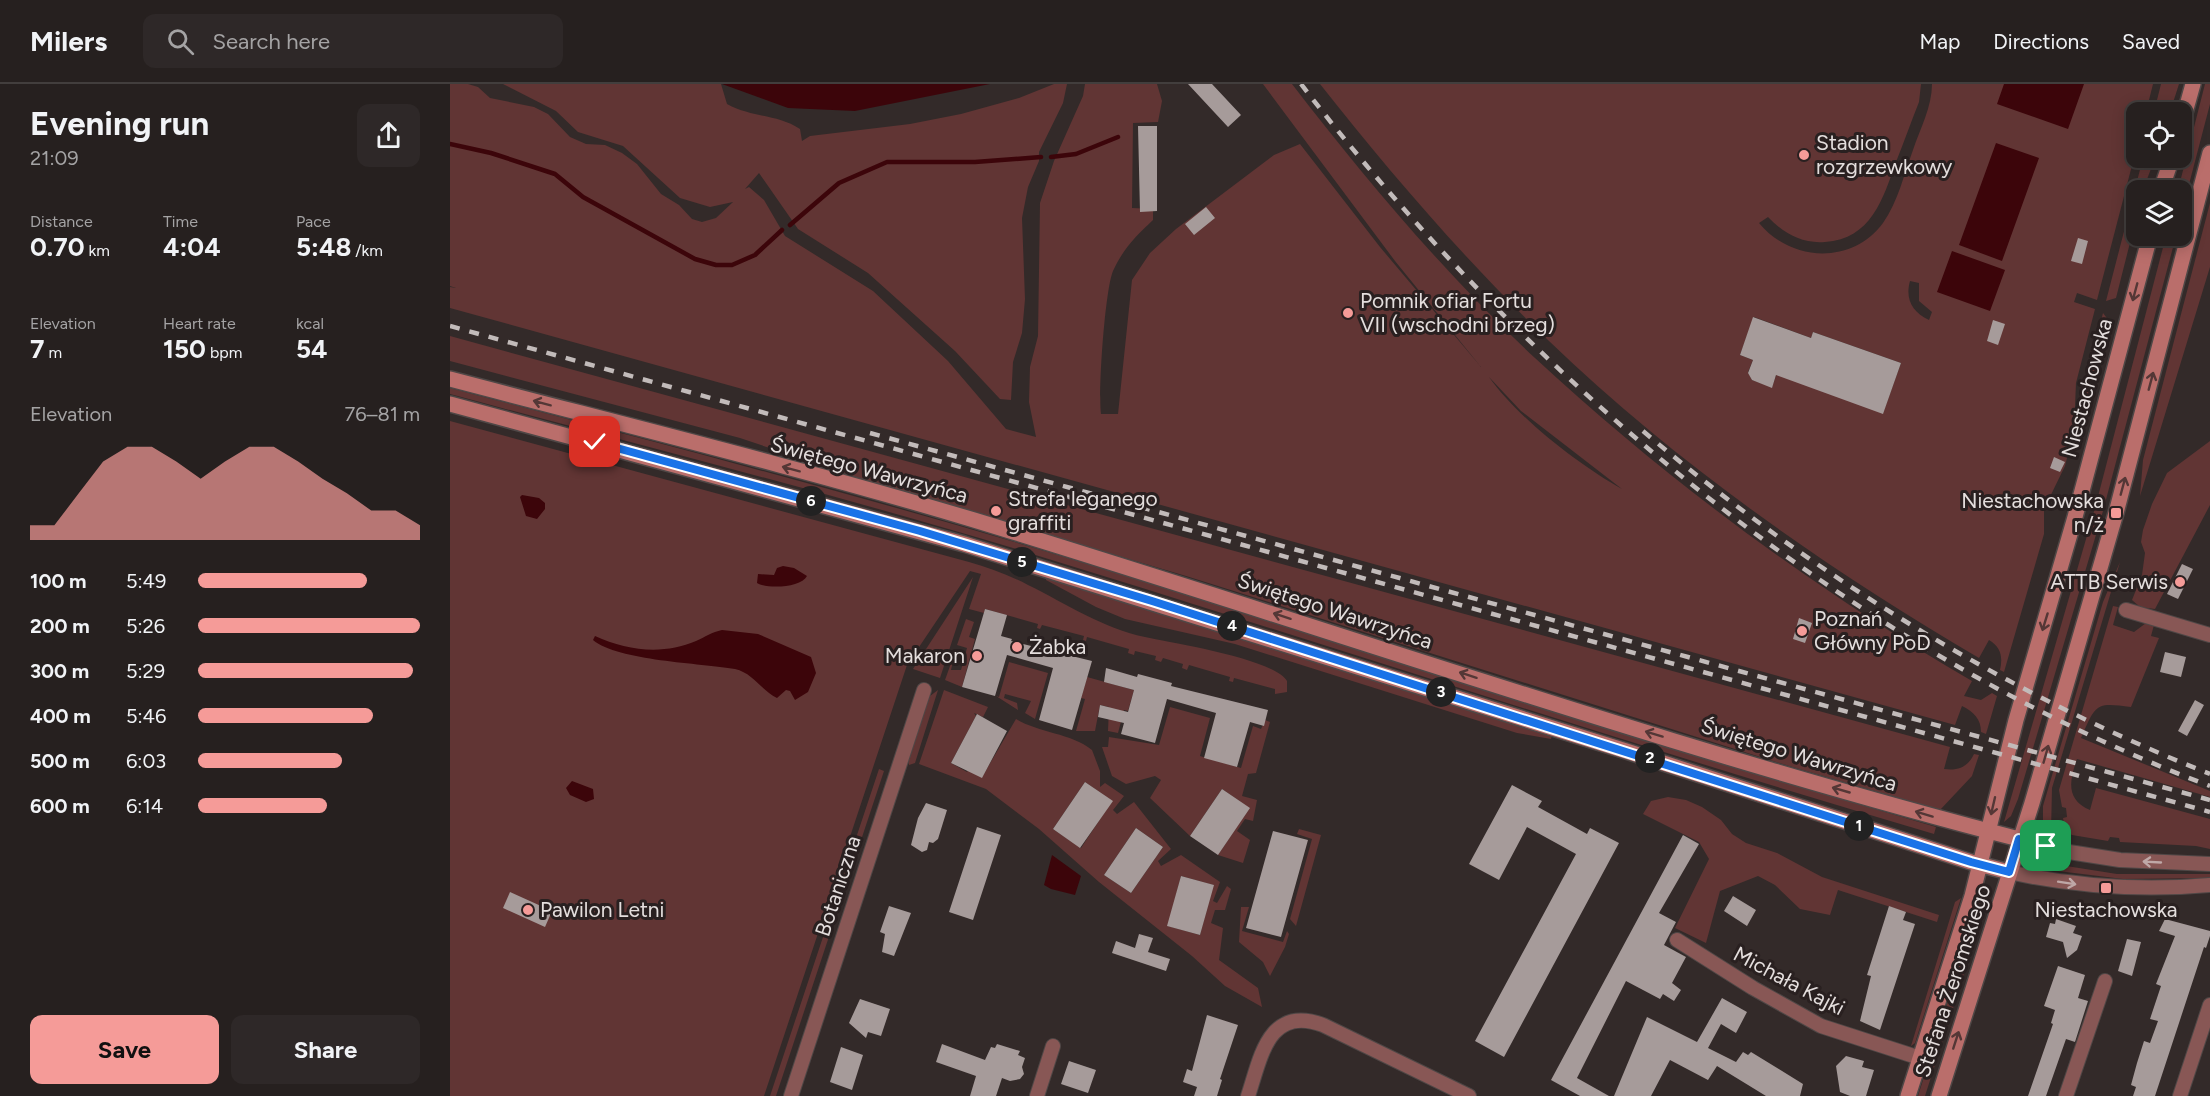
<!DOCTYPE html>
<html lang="en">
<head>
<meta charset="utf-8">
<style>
	body { margin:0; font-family:Figtree,sans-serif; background:#2e2828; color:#f1f3f6; height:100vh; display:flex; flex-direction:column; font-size:22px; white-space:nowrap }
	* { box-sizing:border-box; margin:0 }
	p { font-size:20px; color:#a4a3a4 }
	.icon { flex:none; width:33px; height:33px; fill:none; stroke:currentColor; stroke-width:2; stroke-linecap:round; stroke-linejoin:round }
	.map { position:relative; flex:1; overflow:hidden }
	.side { display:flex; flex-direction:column; background:#26201f; width:450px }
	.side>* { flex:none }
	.controls { position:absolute; left:1676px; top:18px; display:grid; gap:12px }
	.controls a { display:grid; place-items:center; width:66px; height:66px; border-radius:12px; background:#26201f; box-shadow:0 3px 15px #0003,0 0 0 2px #423e3d; font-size:30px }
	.pin { position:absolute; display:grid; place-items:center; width:51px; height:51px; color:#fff; margin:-26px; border-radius:12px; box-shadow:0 3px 9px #0006 }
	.km { position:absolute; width:30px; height:30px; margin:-15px; border-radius:50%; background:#222; color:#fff; font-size:16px; line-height:30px; text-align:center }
	.round { display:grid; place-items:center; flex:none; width:63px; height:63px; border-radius:12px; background:#2e2828 }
	.overview { display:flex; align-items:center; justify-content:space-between; height:102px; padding:0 30px }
	h1 { font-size:33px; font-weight:700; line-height:45px }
	.stats { display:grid; grid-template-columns:repeat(3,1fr); gap:9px; height:102px; padding:6px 30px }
	.stats div { display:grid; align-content:center }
	.stats b { font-size:26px; font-weight:700 }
	.stats small { font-size:16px; font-weight:400 }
	.stats p { font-size:16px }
	.chart { height:168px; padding:12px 30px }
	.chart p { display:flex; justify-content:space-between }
	.chart svg { width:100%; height:108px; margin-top:6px; fill:#f59b98; opacity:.7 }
	.primary-button { display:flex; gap:12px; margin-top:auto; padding:12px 30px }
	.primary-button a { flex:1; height:69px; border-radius:12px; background:#f59b98; color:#111; font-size:24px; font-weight:700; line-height:69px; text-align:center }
	.primary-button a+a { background:#2e2828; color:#f1f3f6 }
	ul { padding:0 30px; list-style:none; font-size:20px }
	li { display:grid; grid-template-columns:96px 72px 1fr; align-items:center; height:45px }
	li i { height:15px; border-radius:8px; background:#f59b98 }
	header { display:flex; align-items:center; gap:36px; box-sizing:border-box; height:84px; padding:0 30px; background:#26201f; border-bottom:2px solid #423e3d }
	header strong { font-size:28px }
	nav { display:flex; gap:33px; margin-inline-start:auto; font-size:21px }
	.search { width:420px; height:54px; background:#2e2828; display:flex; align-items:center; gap:15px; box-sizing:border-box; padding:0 21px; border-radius:12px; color:#a4a3a4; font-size:22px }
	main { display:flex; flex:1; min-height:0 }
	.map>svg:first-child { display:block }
	.green { fill:#613534; fill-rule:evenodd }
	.water { fill:#3c050a }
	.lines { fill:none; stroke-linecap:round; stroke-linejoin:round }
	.stream { stroke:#3c050a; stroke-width:4.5 }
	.building { fill:#a69b9a }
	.minor-casing { stroke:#4f4746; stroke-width:16 }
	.secondary-casing { stroke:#4f4746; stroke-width:18 }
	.minor { stroke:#885755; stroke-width:14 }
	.secondary { stroke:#ba6e6b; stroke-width:15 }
	.rail { stroke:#c2bbba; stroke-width:4.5; stroke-dasharray:10 10; stroke-linecap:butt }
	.oneway { stroke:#543736 }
	.oneway2 { stroke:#bfa8a7 }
	.route-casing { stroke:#fff; stroke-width:12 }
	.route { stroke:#1a73e8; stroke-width:8 }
	.poi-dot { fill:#f59b98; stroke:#292020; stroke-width:2 }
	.labels { text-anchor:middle; stroke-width:6; stroke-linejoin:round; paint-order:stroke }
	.poi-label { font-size:21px; fill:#e4dedd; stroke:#292020; text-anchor:start }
	.street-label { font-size:21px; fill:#e4dedd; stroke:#292020 }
</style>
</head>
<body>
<header>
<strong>Milers</strong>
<div class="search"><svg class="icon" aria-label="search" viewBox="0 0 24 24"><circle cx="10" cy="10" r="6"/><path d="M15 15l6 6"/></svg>Search here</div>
<nav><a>Map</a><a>Directions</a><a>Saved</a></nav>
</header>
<main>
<section class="side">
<div class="overview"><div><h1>Evening run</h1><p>21:09</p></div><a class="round"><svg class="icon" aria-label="share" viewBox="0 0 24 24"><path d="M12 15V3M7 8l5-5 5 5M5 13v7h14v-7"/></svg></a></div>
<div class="stats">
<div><p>Distance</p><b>0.70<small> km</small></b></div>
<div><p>Time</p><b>4:04</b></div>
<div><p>Pace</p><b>5:48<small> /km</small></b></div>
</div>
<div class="stats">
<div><p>Elevation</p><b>7<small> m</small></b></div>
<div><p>Heart rate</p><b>150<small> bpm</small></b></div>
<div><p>kcal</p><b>54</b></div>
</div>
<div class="chart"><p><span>Elevation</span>76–81 m</p>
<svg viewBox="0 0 160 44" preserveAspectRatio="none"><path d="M0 44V38L10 38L20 25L30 12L40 6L50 6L60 12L70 19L80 12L90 6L100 6L110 12L120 19L130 25L140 32L150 32L160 38V44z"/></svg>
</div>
<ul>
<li><b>100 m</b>5:49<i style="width:76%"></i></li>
<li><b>200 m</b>5:26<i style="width:100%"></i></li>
<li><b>300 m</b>5:29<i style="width:97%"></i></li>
<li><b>400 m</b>5:46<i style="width:79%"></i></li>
<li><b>500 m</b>6:03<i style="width:65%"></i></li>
<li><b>600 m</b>6:14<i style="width:58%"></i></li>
</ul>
<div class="primary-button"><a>Save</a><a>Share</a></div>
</section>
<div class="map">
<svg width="1760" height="1012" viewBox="0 0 1760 1012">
	<rect width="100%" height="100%" fill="#332a29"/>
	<path class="green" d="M0,0H18L28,3L40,14L84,23L98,30L120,53L136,60L155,61L172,69L187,80L211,110L229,121L242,135L252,138L266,134L283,118L260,123L230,114L173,62L128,48L106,27L53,0H271L277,20C303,34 327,30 350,45L352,57L360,52L460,40L511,30L569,14L604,0H617L613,19L589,68V77L578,103L572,134L575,215L572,249L563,278L561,316L550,315L505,267L418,189L348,145L309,89L295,105L299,103L314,116L335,152L423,207L498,277L556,345L586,353L579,318L580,283L588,252L590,119L604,77L633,12L635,0H707L712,17L708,38L683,39L682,124L703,125V136C686,152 673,165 663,187C655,206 648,308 651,330H668L682,196L700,169L726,145L824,71L850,60L930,163L1031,283L945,177L813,0H842C916,96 996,191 1085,274C1219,398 1364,505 1522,597L1514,612L1531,616L1542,609L1547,612L1536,650L1531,648C1531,635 1524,628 1512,622L1505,641L0,224V203L6,204L0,202ZM1039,293L1071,327L1172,405C1129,381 1067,333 1039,293Z
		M870,0H1471L1469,18C1461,38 1454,58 1446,78C1433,115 1421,155 1375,158C1352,160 1333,149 1318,133L1309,139C1341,178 1402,181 1433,139C1448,118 1454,90 1463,66C1470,45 1482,23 1482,0H1703L1696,28H1686V66L1647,216L1627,209L1624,218L1645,225L1626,299L1624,346L1615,382L1594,425V450L1554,588L1550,586C1553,573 1551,563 1539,556L1529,574C1375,483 1228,381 1099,257C1016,177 941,90 870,0ZM1460,197L1469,199V217L1482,228L1479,236C1462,228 1455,215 1460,197ZM1304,233L1361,254L1363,248L1451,279L1433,329L1328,286L1322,303L1302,296L1298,288L1303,276L1290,271Z
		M1711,0H1729L1720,28H1704Z
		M1755,0H1760V20L1731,131V106H1728Z
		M1693,74H1705L1693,106H1686V135L1666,214L1656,217Z
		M1760,119V183L1690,412L1693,376Z
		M1716,152H1726L1653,427L1568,715L1561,732L1554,738L1645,424Z
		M1653,229L1659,237L1633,337L1635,300Z
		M0,252L1500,663L1494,685C1508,687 1518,683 1524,670L1529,671L1522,692L1490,726L1339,682L736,492L423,399L290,354L0,277Z
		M0,304C204,358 406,410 608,471C899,559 1192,657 1486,743L1484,750C1175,659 870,558 563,464C377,408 188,361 0,310Z
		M0,337L519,478C539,484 559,491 578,501C617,520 652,544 695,553C723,559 824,575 837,597V608L825,610V605L784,594L783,598L779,597L780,593L739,581L737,586L732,584L733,580L713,574L711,578L705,576L706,572L685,567L684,571L678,569L679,565L637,553L636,557L633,556L634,552L592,541L590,545L587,544L588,540L535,525L534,529L519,525L531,490L520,487L457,581L314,1012H0Z
		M1760,357V421L1705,525L1690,523L1682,516L1692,491L1695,469L1691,458L1693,446L1702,420L1717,389Z
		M1670,478L1602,704L1601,749L1593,737V722L1653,518Z
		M523,493L490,594L463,585Z
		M596,494L1102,652L1101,655L1067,649L785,560L675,535L646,523L596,496Z
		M1663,522L1668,523L1663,541L1684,548L1696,539L1704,541L1701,552L1709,554L1681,623C1645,618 1646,620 1631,654L1760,707V713L1627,675C1619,697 1616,716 1640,726L1646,704L1760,735V765L1746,762L1670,758L1669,754L1660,753L1658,757L1622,751L1615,746L1613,734L1617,733L1616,724L1612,723L1609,706Z
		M516,535L524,538L519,553L525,555L512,603L495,596L505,568L501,586H511L517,564L507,561Z
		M559,578L598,589L585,635L575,629L581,617L555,610L554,614L567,619L568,626L546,612L549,613Z
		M637,593L684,606L678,627L674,626L668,649L658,647L659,623L650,621L645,647H626L635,615L631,614Z
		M488,606L465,679L459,681L458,676L480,612Z
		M494,606L538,623L533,633L524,629L526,632L501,679L517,688L518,686L532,693L566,635C589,649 621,649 642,666L650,687V703L655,699L674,712L663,726L667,730L684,718L721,765L708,777L711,782L731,771L770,798L763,817L767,819L777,802L781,805L775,826H765L761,839L773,844L769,876L808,904L812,923L775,902L742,872L649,798L589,745L536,705L469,680ZM635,698L662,717L631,764L603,745ZM686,744L713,763L681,809L654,791ZM731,792L763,801L750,851L718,842Z
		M720,623L760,634L750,672L791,684L803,642L811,645L815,636L820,638L806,689L798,690L792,712L807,716L803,737L795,735L787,747L800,756L793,779L768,771L799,724L772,705L740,752L700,714L711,696L705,692L676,700L662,692L652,663H658L659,653L709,661Z
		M429,685L434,687L326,1012H320Z
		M1218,713L1236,716L1252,723L1271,736L1282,750L1296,759L1327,769L1372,793L1489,831L1487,838L1388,806L1380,831L1350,825L1325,801L1308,792L1270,807L1256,859L1225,844L1259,775L1249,758L1193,730L1201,717Z
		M849,745L871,751L846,842L840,835L862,755L847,750Z
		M1610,781L1667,790H1760V794L1673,795L1608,787Z
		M1511,814L1465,959L1461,962L1505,818Z
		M1529,819L1536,821L1475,1012H1468Z
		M791,823H799L792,847L833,858L837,847L839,850L835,863L820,892L813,878L789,858Z"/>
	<path class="water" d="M272,0H540L405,27L338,24Z
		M1554,0H1634L1618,45L1547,20Z
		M1546,59L1589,74L1552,177L1509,161Z
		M1502,167L1555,186L1540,227L1487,208Z
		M72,411L89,414L95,419V425L87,435L76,432L70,413Z
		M333,482L344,484L357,492C351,504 317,505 307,499L308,490L324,491L327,484Z
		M272,546L308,550L361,573L366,589L358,608L345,616L340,607L336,606L327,614C311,606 303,589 285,585C251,579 168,577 143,556L145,552C177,567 214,571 246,557C255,553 262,548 272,546Z
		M122,697L143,705L144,715L136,718L120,711L116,704Z
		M602,771L631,792L625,811L601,805L594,801Z"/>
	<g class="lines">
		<path class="stream" d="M0,60L41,69L105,90L133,113L245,175L266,181H282L305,171L332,146
			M601,73L626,70L668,53
			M340,141L389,99L437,78H525L591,73"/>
	</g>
	<path class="building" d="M738,0H762L791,31L778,43Z
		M688,42H707V127L690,128Z
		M756,123L765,134L744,151L735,140Z
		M1628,154L1638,157L1632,180L1621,177Z
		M1303,233L1361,254L1363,248L1451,279L1433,330L1326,291L1322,304L1302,296L1298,289L1303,276L1290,271Z
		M1543,236L1555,240L1548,261L1537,257Z
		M1604,373L1615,378L1610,388L1600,384Z
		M1732,480L1743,485L1728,515L1717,510Z
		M535,525L557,531L551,552L562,555L561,557L642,577L622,646L589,636L603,584L557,571L545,612L512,603Z
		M1349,534L1362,539L1355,559L1343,555Z
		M1715,568L1736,573L1731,593L1710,588Z
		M656,584L687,593L688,590L722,599L721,602L818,626L814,642L800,638L787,683L754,674L766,629L717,615L705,659L671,650L674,639L648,633L650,621L678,628L684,606L654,598Z
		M1745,616L1754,621L1737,652L1728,647Z
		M527,630L557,647L532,694L501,679Z
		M635,698L663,717L630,764L603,745Z
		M1062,701L1092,717L1088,723L1137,750L1140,744L1169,759L1054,973L1025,957L1126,770L1077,743L1049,796L1019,780Z
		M772,705L800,724L768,771L740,752Z
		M476,719L497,726L488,755L483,759L479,758L477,766L472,768L461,761L468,734Z
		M527,743L551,751L523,836L499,828Z
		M686,744L713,763L681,809L654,791Z
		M823,747L858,756L831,853L796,844Z
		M1233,751L1249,760L1209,829L1226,838L1214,861L1236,873L1222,899L1231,906L1224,917L1213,910L1210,915L1176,897L1127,994L1159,1012H1130L1101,996Z
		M731,792L764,801L750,851L717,842Z
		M60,808L102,827L95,843L53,824Z
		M1283,812L1306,826L1297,842L1274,827Z
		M439,822L461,829L444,872L432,868L435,850L430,848Z
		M1439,822L1456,828L1453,836L1465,840L1430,946L1410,937L1421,892L1417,891Z
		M1606,835L1626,842L1623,849L1632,852L1627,866L1617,874L1613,858L1596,853L1600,839L1605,840Z
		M1715,835L1760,847V852L1756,864L1754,863L1705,1012H1683L1686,1003L1681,1001L1687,979L1694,957L1700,959L1708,937L1700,935L1711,902L1706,900L1725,852L1709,847Z
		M689,850L703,854L698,868L720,875L716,887L662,869L666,857L685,864Z
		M1677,855L1691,858L1682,892L1668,887Z
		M1608,882L1635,891L1628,914L1638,917L1625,958L1616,955L1596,1012H1578L1603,940L1601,939L1605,926L1594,922Z
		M1272,914L1297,928L1286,949L1271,940L1258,964L1286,978L1293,968L1298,971L1301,968L1353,1000L1350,1012H1316L1267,982L1258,996L1220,976L1201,1012H1164L1197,933L1247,958Z
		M410,915L440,925L431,952L418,948L416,954L399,939Z
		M757,931L788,941L770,995L772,996L767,1012H744L747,1003L733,998L737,985L742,987Z
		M492,960L535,976L541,963L545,964L547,960L570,967L568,971L575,974L572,983L574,990L570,995L560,997L552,994L546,1012H520L526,992L486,978Z
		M391,963L413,971L402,1006L380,998Z
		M1396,972L1414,977L1412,983L1424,986L1416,1012H1400L1390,1008L1386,982Z
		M619,977L646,986L638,1009L611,1000Z"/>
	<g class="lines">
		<defs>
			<path id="minor" d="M1676,526L1760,551
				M1569,755L1619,768L1670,776L1760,780
				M1559,788C1627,803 1691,807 1760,801
				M1227,856L1303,904L1371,942L1470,974
				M341,1012L474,606
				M587,1012L603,962
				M798,1012C811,973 818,921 873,941L1019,1012
				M1616,1012L1655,897
				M1730,1012L1760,921"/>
			<path id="secondary" d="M1731,43L1743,0
				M1711,106L1722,74
				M0,295C175,341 351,384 524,436C872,542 1217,664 1569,755
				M0,320L514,460L1176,667L1521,778L1559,788
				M1458,1012L1522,812L1566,636L1625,433L1700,152
				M1489,1012L1582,719L1666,429L1760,69"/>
		</defs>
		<use href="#minor" class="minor-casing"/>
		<use href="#secondary" class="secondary-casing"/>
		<use href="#minor" class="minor"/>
		<use href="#secondary" class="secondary"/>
		<path class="rail" d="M851,0C1083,302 1402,567 1760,702
			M0,242L1760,728
			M1193,347C1363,491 1553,608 1760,690
			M420,349L1760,716"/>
	</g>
	<defs><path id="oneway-shaft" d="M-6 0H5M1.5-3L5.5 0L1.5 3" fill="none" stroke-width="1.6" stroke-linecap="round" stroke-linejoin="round" transform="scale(1.5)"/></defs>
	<g class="oneway">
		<use href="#oneway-shaft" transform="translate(1685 208) rotate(105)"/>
		<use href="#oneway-shaft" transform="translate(1701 297) rotate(-75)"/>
		<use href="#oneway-shaft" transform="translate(92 319) rotate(-165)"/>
		<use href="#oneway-shaft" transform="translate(341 385) rotate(-165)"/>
		<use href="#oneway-shaft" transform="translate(1673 402) rotate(-75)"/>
		<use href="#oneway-shaft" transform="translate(832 532) rotate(-162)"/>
		<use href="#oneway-shaft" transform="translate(1595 538) rotate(107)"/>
		<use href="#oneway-shaft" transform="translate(1018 591) rotate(-162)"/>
		<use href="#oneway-shaft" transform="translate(1204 650) rotate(-163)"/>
		<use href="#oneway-shaft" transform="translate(1596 670) rotate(-74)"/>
		<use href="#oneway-shaft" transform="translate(1391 706) rotate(-164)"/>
		<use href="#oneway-shaft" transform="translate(1543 722) rotate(103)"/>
		<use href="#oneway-shaft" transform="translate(1474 730) rotate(-163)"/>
		<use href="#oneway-shaft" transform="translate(1506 956) rotate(-72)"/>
	</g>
	<g class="oneway2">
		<use href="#oneway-shaft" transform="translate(1702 778) rotate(-177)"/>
		<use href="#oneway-shaft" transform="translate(1617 799) rotate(9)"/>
	</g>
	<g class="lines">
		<defs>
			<path id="route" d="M145,358L470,447L702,517L1521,778L1559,788L1569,755L1596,762"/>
		</defs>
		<use href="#route" class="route-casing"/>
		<use href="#route" class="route"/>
	</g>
	<g class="poi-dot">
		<circle cx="1354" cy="71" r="6"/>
		<circle cx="898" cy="229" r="6"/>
		<circle cx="546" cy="427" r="6"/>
		<rect x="1660" y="423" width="12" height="12" rx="3"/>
		<circle cx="1730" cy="498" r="6"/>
		<circle cx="1352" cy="547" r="6"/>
		<circle cx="567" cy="563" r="6"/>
		<circle cx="527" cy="572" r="6"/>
		<rect x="1650" y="798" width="12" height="12" rx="3"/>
		<circle cx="78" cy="826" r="6"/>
	</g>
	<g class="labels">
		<g class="poi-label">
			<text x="1366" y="66">Stadion<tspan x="1366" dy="24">rozgrzewkowy</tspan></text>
			<text x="910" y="224">Pomnik ofiar Fortu<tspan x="910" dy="24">VII (wschodni brzeg)</tspan></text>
			<text x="558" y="422">Strefa leganego<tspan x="558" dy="24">graffiti</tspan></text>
			<text x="1654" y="424" text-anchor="end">Niestachowska<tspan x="1654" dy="24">n/ż</tspan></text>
			<text x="1718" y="505" text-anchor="end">ATTB Serwis</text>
			<text x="1364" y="542">Poznań<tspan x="1364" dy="24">Główny PoD</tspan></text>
			<text x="579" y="570">Żabka</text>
			<text x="515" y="579" text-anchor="end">Makaron</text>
			<text x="90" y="833">Pawilon Letni</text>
			<text x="1656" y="833" text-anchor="middle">Niestachowska</text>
		</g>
		<g class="street-label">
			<text transform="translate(1637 304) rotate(-75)" y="7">Niestachowska</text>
			<text transform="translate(419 386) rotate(15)" y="7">Świętego Wawrzyńca</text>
			<text transform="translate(885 527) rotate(18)" y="7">Świętego Wawrzyńca</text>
			<text transform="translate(1349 671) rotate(17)" y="7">Świętego Wawrzyńca</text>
			<text transform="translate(388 802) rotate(-72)" y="7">Botaniczna</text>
			<text transform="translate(1339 897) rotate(28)" y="7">Michała Kajki</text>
			<text transform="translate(1503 897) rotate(-72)" y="7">Stefana Żeromskiego</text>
		</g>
	</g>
</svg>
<div class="controls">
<a><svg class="icon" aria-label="locate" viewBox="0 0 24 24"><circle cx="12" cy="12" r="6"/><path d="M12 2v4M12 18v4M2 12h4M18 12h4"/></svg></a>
<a><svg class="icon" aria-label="layers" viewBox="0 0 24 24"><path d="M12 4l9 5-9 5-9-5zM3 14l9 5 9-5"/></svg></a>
</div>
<div class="pin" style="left:1596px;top:762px;background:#1e9e55"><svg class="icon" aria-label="arrive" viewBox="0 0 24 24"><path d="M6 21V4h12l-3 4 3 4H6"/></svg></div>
<div class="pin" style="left:145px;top:358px;background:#d93025"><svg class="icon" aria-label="check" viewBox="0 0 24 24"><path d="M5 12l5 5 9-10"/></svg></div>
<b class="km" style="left:1409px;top:742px">1</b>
<b class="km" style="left:1200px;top:674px">2</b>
<b class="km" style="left:991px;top:608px">3</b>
<b class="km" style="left:782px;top:542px">4</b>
<b class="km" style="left:572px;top:478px">5</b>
<b class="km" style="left:361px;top:417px">6</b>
</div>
</main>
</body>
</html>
